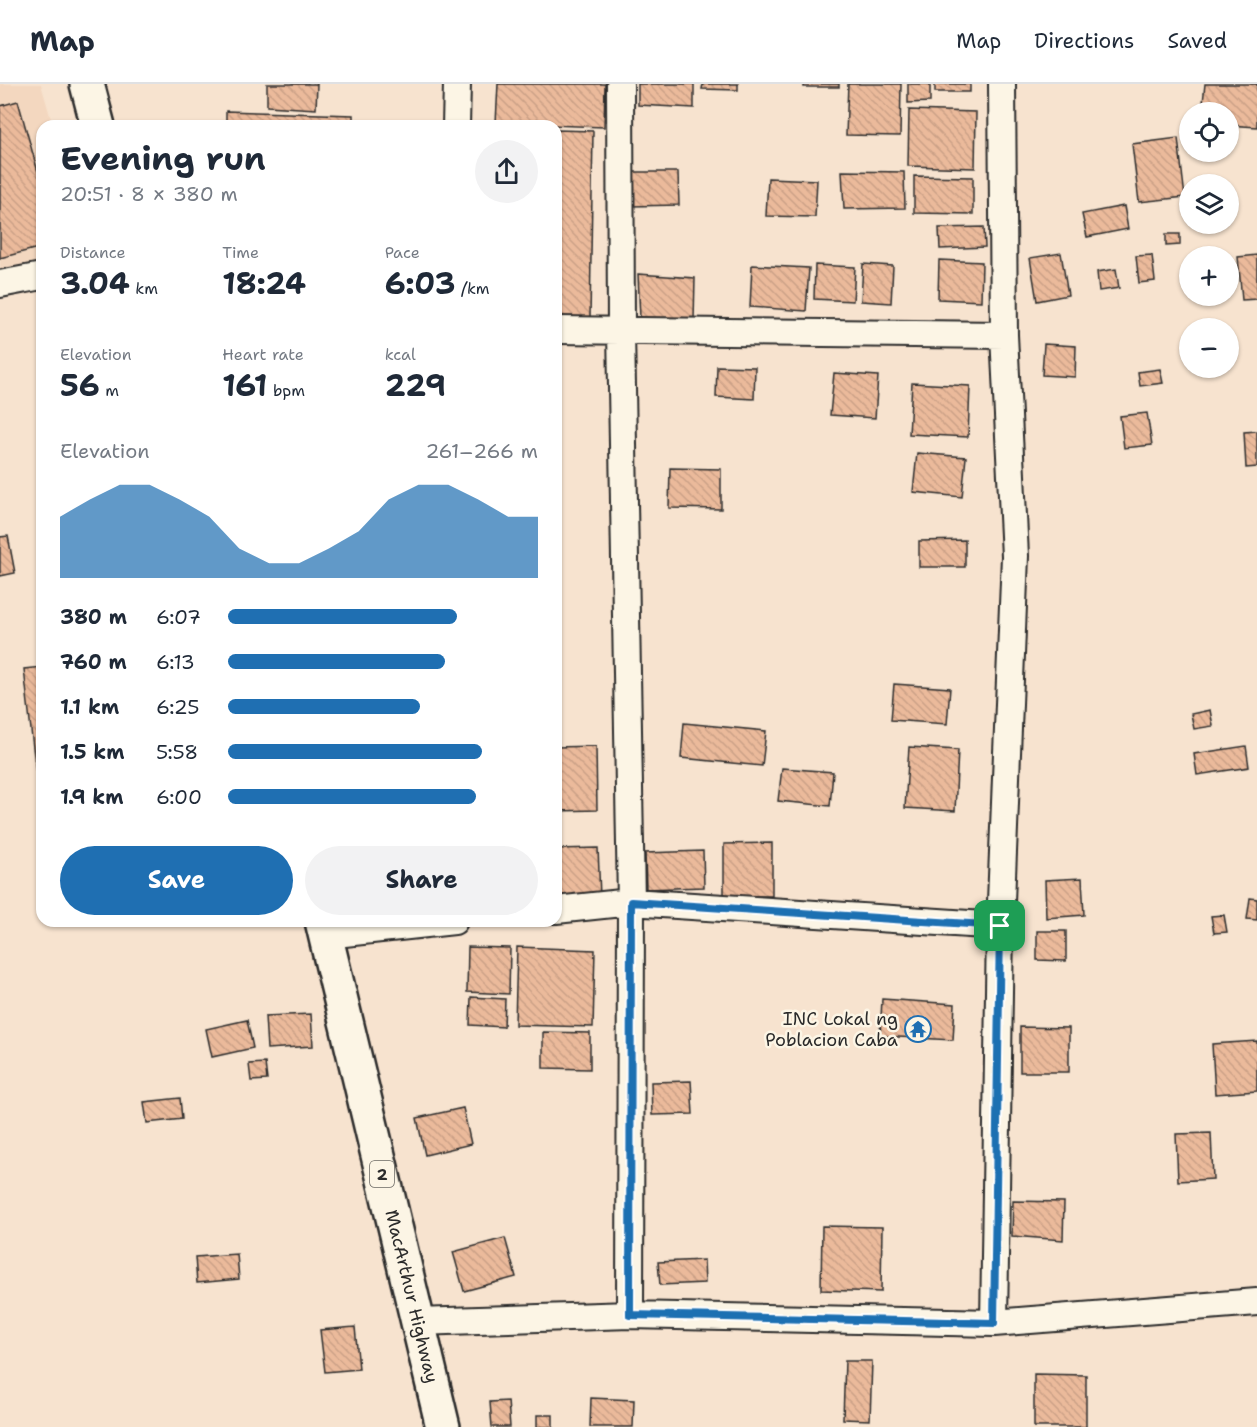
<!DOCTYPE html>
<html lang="en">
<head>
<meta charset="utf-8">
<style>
	body { margin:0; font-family:"Shantell Sans",sans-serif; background:#f2f2f3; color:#1f2937; height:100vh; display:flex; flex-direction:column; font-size:22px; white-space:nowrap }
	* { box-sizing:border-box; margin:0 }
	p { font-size:20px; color:#747a83 }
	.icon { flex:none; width:33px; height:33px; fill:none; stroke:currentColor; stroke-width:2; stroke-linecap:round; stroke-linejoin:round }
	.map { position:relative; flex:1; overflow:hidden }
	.panel { position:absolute; left:36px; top:36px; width:526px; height:807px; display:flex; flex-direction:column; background:#fff; border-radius:18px; box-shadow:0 2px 4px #0004 }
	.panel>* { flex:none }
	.tools { position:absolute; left:1179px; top:18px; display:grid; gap:12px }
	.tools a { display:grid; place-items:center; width:60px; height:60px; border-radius:50%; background:#fff; box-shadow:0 2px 4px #0004; font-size:30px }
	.pin { position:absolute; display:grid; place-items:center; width:51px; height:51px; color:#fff; margin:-26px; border-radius:12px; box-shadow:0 3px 9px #0006 }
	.round { display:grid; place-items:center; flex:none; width:63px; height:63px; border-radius:32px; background:#f2f2f3 }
	.overview { display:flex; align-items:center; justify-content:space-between; height:102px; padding:0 24px }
	h1 { font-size:33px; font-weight:700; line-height:45px }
	.figures { display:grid; grid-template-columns:repeat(3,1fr); gap:9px; height:102px; padding:6px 24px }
	.figures div { display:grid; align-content:center }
	.figures b { font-size:30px; font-weight:700 }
	.figures small { font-size:16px; font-weight:400 }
	.figures p { font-size:16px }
	.chart { height:168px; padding:12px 24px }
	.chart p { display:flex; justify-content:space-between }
	.chart svg { width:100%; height:108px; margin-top:6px; fill:#1f6fb2; opacity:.7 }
	.action { display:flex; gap:12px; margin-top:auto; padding:12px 24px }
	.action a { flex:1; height:69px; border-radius:36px; background:#1f6fb2; color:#fff; font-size:24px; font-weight:700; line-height:69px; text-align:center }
	.action a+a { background:#f2f2f3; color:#1f2937 }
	ul { padding:0 24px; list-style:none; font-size:20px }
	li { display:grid; grid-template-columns:96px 72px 1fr; align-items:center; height:45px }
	li i { height:15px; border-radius:8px; background:#1f6fb2 }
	header { display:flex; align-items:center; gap:36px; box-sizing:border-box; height:84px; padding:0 30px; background:#fff; border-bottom:2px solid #e0e1e3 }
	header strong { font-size:28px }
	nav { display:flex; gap:33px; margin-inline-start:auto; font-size:21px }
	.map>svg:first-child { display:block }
	.built { fill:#f3d7bf }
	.building { fill:url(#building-back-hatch); stroke:#2b2b2b; stroke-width:1.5 }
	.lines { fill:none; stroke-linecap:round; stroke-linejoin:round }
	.minor-casing { stroke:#2b2b2b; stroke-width:30 }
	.highway-casing { stroke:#2b2b2b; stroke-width:38 }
	.minor { stroke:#fcf5e5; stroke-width:26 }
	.highway { stroke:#fcf5e5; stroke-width:33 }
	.route-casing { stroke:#fff; stroke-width:12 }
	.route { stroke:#1f6fb2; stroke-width:8 }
	.labels { text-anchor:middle; stroke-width:5; stroke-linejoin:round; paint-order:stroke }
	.shield { fill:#fcf5e5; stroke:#6a6863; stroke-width:1.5 }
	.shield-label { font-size:16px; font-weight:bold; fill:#2b2b2b }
	.poi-label { font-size:18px; fill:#2b2b2b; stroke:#fcf5e5; text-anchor:end }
	.street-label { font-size:18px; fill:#2b2b2b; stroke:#fcf5e5 }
</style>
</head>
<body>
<header>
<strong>Map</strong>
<nav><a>Map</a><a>Directions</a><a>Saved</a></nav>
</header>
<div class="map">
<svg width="1257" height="1343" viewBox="0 0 1257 1343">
	<defs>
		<pattern id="building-back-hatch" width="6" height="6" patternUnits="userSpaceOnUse" patternTransform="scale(1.5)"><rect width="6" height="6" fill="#ebba9b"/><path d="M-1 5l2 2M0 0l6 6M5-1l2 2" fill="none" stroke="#caa086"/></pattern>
	</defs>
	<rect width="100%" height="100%" fill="#f7e3cf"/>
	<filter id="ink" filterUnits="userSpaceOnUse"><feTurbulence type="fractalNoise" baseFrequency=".0167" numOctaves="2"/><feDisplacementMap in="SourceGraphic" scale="12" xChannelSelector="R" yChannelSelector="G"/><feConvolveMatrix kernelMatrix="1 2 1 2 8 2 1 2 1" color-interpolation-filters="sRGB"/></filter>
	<g filter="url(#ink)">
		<path class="built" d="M0,0H41L53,42H42V177L0,185Z"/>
		<path class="building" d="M267,0H317L316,25L267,22Z
			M498,0H605L604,43L496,39Z
			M638,0H694V24L638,21Z
			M703,0H738V6L702,5Z
			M804,0H839V3H804Z
			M848,0H901L900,52L846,51Z
			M908,0H930V18L908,19Z
			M935,0H970V8H935Z
			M1205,0H1257V43L1228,41V28H1202Z
			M18,17L42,102V163L0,174V22Z
			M909,26L976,28L975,84L908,82Z
			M226,27L353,31V42H226Z
			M556,46L593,47L590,234H556Z
			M1178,54L1185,113L1139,118L1132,60Z
			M842,87L904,88L905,124L844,125Z
			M630,88H678L679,121L631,122Z
			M914,92L973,93V130L914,129Z
			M768,94L817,96L815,133L766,132Z
			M1124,122L1128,145L1087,153L1082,130Z
			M984,143L985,163L940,165L939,144Z
			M1166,150H1180V161L1166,162Z
			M1061,169L1068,211L1037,217L1030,174Z
			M1152,171L1155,197L1139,199L1136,172Z
			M1257,171V215L1242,216L1238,173Z
			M939,176L982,178L981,217L938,215Z
			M863,180L893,182L891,219L861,217Z
			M752,181L809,184L806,227L750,223Z
			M815,181L855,183L853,217L814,215Z
			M1116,185L1119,204L1099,207L1097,188Z
			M638,190L695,194L694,236L640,234Z
			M1044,260L1076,262L1075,293L1042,291Z
			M717,282L755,283L754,315L716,313Z
			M1160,285L1163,299L1140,302L1138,288Z
			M834,289L878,292L875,334L830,331Z
			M912,299L970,302L968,353L909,350Z
			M1147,329L1152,361L1124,364L1120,332Z
			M1257,347V383L1246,384L1244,348Z
			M917,369L966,373L962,413L913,408Z
			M670,384L721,385V425L669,424Z
			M8,452L15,489L0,492V453Z
			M965,456V483H919V457Z
			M42,583V707H38L24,585Z
			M894,600L950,604L947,640L891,636Z
			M1210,626L1213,642L1194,645L1191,630Z
			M684,639L766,647L762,682L681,674Z
			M596,662L597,726L556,727V663Z
			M1246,662L1249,683L1197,691L1194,670Z
			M909,663L958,666L955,727L905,724Z
			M782,684L833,688L830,722L778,717Z
			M772,759V812H724V760Z
			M598,764L600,813L556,814V765Z
			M703,767L704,803L646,805L645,769Z
			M1082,794L1084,831L1046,834L1045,796Z
			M1250,814L1257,815V836L1247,835Z
			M1224,831L1227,848L1214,849L1211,832Z
			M1037,847H1066V877L1037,876Z
			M468,863L510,864L509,910L467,908Z
			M517,863L595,866L593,943L515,941Z
			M471,913L505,915L504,943L470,941Z
			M882,915L955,920L953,956L880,952Z
			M311,930L313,962L267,965L265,932Z
			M247,936L253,964L212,973L206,945Z
			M1020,943L1069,944V988H1020Z
			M543,948L590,949V985L543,984Z
			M1257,957V1007L1215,1010L1212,960Z
			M265,979L267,996L251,997L249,980Z
			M691,997L693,1030L652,1031L651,998Z
			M180,1014L182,1035L147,1039L144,1018Z
			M463,1024L471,1060L425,1071L417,1034Z
			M1211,1049L1213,1095L1178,1097L1176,1050Z
			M1013,1117L1064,1118L1063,1156L1012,1152Z
			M822,1142L882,1143L881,1208L821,1206Z
			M505,1154L516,1193L464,1207L453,1168Z
			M237,1170L239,1195L197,1199L195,1173Z
			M704,1176L705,1199L660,1201L658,1178Z
			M355,1243L359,1285L325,1288L320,1246Z
			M845,1277H872L870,1336L843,1335Z
			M1034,1290L1086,1291V1343H1034Z
			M591,1314L634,1316L633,1343H590Z
			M508,1317L510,1343H492L490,1318Z
			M537,1331H553V1343H537Z"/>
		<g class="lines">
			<defs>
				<path id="minor" d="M620,0L621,246L631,818L630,1231
					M456,42L457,0
					M0,200L42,192
					M556,246L1004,251
					M556,826L631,818L1000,842
					M326,851L454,837
					M417,1238L630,1231L994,1239L1257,1218
					M994,1239L1000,842L1015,472L1004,251L1002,0"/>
				<g id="highway">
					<path d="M87,0L98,42"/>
					<path id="s1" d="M322,837L443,1343"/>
				</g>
			</defs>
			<use href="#minor" class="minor-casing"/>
			<use href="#highway" class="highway-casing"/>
			<use href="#minor" class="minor"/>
			<use href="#highway" class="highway"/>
		</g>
	</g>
	<g class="lines" filter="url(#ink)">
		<defs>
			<path id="route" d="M631,818L1000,842L994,1239L630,1231Z"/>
		</defs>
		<use href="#route" class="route-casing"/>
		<use href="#route" class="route"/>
	</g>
	<defs>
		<symbol id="temple-ring" viewBox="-11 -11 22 22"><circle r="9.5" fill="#fcf5e5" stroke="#1f6fb2" stroke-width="1.5"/><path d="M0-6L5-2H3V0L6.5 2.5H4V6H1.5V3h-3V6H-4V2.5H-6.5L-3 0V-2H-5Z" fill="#1f6fb2"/></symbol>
	</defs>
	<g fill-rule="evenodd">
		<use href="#temple-ring" x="903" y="930" width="30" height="30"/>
	</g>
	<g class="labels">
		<rect class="shield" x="370" y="1077" width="24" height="26" rx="4.5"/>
		<g class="shield-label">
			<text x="382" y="1096">2</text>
		</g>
		<g class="poi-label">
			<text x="898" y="941">INC Lokal ng<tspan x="898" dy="21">Poblacion Caba</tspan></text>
		</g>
		<g class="street-label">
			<text dy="6" stroke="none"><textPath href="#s1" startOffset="386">MacArthur Highway</textPath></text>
		</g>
	</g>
</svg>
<div class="tools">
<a><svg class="icon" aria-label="locate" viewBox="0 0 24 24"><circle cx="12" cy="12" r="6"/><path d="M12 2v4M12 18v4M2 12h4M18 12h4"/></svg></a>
<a><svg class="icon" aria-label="layers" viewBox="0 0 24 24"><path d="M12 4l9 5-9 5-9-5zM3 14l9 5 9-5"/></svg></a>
<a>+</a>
<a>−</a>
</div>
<div class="pin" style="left:1000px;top:842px;background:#1e9e55"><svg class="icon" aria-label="arrive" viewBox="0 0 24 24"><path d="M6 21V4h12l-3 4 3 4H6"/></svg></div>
<section class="panel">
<div class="overview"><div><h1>Evening run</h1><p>20:51 · 8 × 380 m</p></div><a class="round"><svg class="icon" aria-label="share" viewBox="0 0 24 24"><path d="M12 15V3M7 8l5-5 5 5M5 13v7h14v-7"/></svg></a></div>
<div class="figures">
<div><p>Distance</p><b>3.04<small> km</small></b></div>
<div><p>Time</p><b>18:24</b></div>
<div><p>Pace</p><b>6:03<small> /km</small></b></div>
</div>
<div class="figures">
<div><p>Elevation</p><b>56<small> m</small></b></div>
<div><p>Heart rate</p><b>161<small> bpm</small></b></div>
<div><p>kcal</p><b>229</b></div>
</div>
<div class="chart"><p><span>Elevation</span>261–266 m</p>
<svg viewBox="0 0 160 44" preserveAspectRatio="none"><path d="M0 44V19L10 12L20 6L30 6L40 12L50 19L60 32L70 38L80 38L90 32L100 25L110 12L120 6L130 6L140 12L150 19L160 19V44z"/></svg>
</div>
<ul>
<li><b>380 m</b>6:07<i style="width:74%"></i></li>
<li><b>760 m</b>6:13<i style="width:70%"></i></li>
<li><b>1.1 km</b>6:25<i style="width:62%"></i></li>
<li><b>1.5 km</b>5:58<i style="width:82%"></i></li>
<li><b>1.9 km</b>6:00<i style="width:80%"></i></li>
</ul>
<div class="action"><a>Save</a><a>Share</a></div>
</section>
</div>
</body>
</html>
